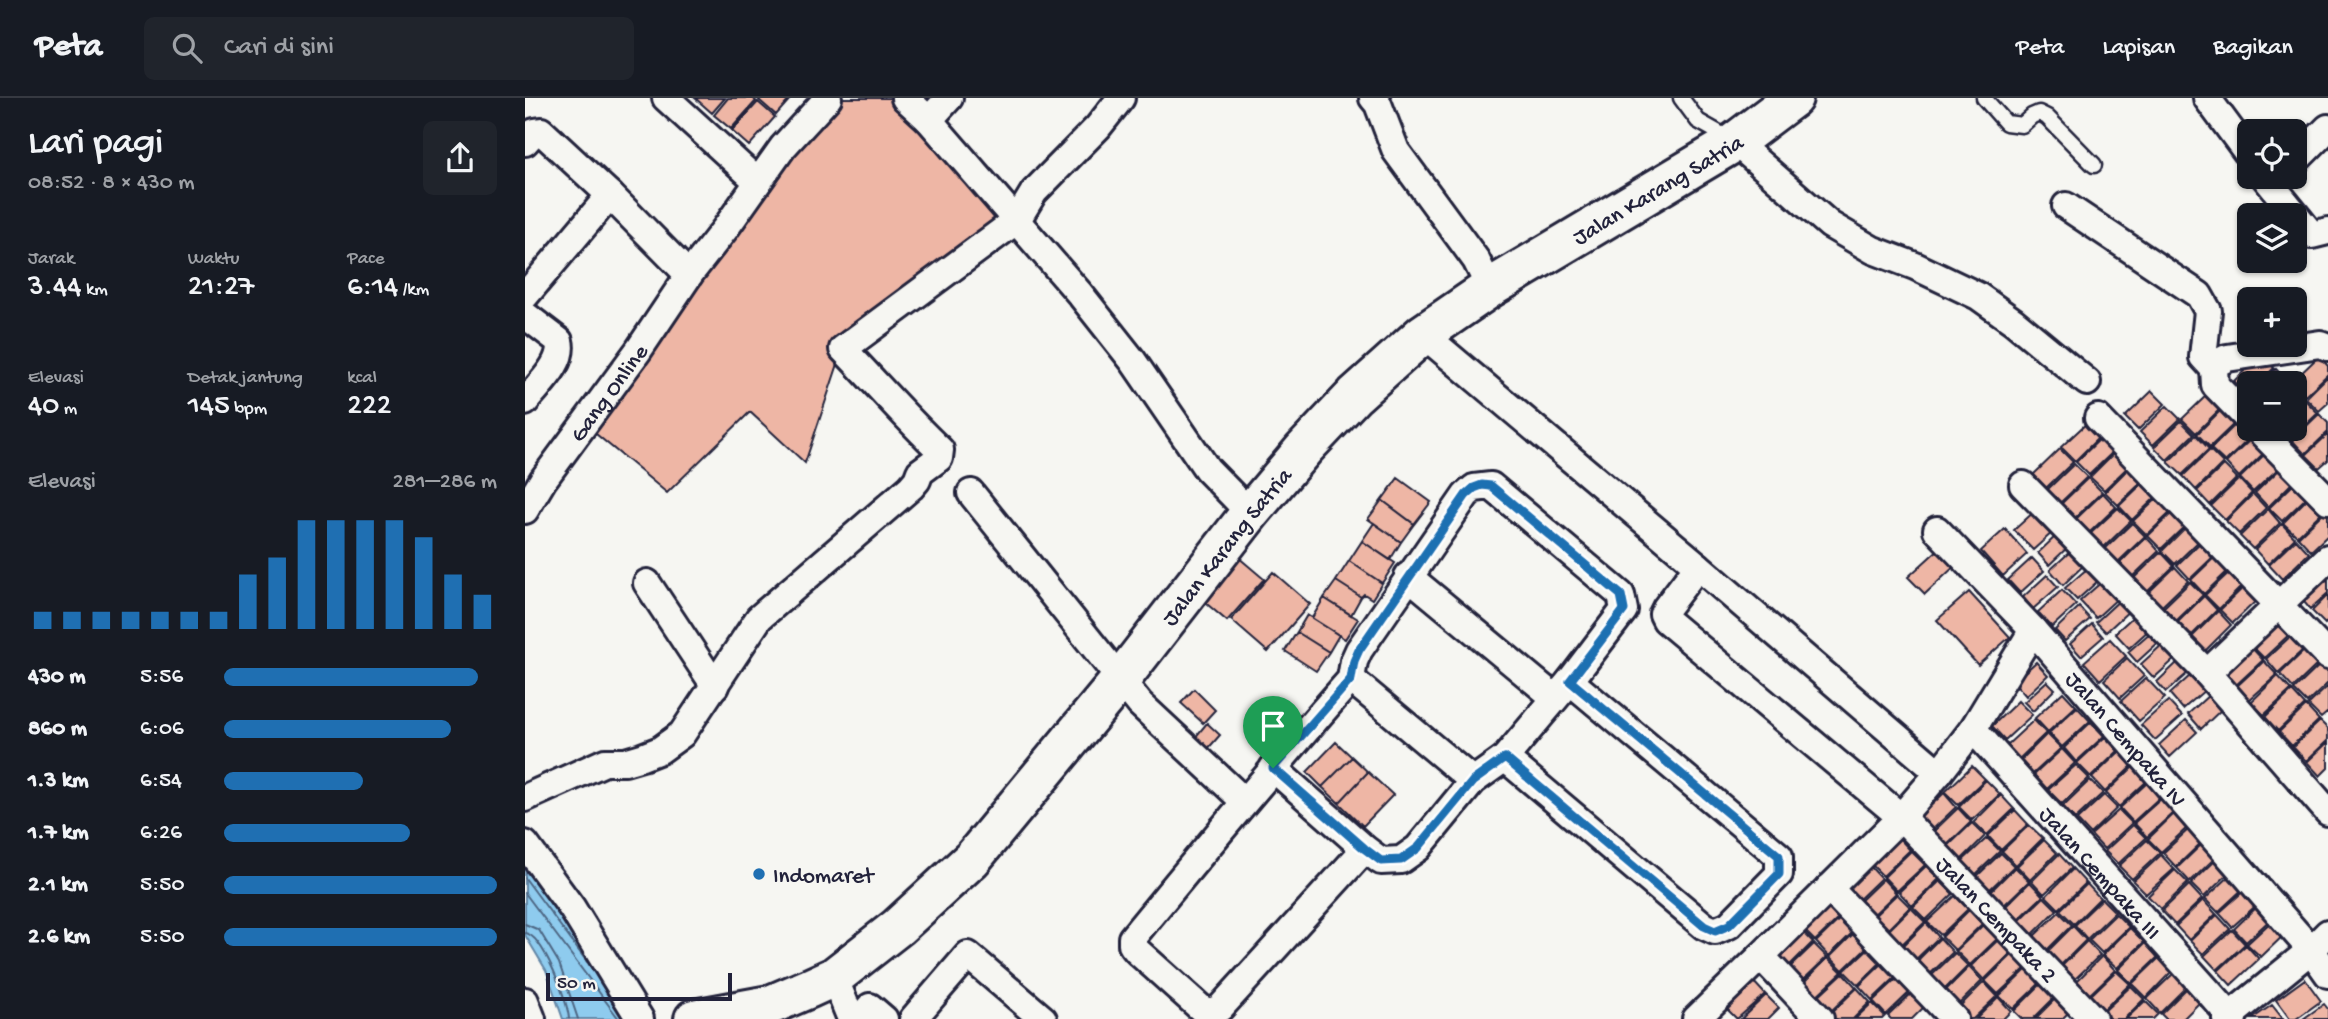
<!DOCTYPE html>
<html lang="id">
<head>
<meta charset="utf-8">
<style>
	body { margin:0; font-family:"Gochi Hand",sans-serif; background:#20242c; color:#f1f3f6; height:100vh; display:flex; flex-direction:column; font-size:26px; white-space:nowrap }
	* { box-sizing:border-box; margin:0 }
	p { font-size:23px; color:#9ea1a6 }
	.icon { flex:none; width:38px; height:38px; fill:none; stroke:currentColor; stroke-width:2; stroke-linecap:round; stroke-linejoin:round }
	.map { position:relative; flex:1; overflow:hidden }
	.panel { display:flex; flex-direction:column; background:#171b24; width:525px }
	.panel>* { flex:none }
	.fabs { position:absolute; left:1712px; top:21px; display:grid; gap:14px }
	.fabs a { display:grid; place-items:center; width:70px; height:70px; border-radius:10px; background:#171b24; box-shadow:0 2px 5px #0004; font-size:35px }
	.scale { position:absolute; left:21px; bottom:18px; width:186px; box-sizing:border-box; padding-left:7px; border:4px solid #22223b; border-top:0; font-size:19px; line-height:24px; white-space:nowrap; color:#22223b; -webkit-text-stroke:5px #f6f6f2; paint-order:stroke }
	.pin { position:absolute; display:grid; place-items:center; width:60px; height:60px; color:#fff; margin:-72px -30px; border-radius:50% 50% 50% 0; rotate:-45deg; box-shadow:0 0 7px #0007 }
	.pin .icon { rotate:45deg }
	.round { display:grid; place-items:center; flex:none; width:74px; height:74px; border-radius:10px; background:#20242c }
	.summary { display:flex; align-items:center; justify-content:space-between; height:119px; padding:0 28px }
	h1 { font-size:38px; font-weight:600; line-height:52px }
	.metrics { display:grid; grid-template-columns:repeat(3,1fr); gap:10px; height:119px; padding:7px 28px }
	.metrics div { display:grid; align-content:center }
	.metrics b { font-size:30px; font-weight:600 }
	.metrics small { font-size:19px; font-weight:400 }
	.metrics p { font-size:19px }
	.chart { height:196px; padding:14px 28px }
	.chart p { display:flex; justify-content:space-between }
	.chart svg { width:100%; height:126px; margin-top:7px; stroke:#1f6fb2; stroke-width:6 }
	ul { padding:0 28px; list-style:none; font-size:23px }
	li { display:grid; grid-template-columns:112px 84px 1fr; align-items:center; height:52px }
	li i { height:18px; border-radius:9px; background:#1f6fb2 }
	header { display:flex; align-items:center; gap:42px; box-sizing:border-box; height:98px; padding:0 35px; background:#171b24; border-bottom:2px solid #363941 }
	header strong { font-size:33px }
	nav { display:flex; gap:38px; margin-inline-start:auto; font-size:24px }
	.search { width:490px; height:63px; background:#20242c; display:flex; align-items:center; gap:18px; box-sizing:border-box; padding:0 24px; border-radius:10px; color:#9ea1a6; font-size:26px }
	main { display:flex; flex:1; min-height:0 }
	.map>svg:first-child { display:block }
	.water { fill:#8ecbee; stroke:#6387a6; stroke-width:2 }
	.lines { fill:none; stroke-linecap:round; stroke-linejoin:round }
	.shore { stroke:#4d6683; stroke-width:2 }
	.building { fill:#eeb6a5; stroke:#22223b; stroke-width:2 }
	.lane-casing { stroke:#22223b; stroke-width:19 }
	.street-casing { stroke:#22223b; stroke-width:32 }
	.secondary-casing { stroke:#22223b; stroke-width:44 }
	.lane { stroke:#f6f6f2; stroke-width:14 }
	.street { stroke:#f6f6f2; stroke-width:26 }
	.secondary { stroke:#f6f6f2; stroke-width:38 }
	.route-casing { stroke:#fff; stroke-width:14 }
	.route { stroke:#1f6fb2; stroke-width:9 }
	.poi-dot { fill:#1f6fb2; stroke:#f6f6f2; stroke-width:2.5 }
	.labels { text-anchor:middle; stroke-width:6; stroke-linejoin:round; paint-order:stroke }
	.street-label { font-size:23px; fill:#22223b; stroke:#f6f6f2 }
	.poi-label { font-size:23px; fill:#22223b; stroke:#f6f6f2; text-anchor:start }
</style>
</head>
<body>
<header>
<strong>Peta</strong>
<div class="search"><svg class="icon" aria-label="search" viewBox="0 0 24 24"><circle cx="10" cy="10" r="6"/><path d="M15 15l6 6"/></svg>Cari di sini</div>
<nav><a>Peta</a><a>Lapisan</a><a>Bagikan</a></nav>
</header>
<main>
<section class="panel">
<div class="summary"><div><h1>Lari pagi</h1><p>08:52 · 8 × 430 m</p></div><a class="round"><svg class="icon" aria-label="share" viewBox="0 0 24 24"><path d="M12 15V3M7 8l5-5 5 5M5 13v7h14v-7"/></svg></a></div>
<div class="metrics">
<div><p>Jarak</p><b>3.44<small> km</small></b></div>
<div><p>Waktu</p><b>21:27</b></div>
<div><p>Pace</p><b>6:14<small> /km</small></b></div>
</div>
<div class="metrics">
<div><p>Elevasi</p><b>40<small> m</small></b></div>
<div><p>Detak jantung</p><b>145<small> bpm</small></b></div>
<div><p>kcal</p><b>222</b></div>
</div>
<div class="chart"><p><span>Elevasi</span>281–286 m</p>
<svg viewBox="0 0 160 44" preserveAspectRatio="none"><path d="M5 44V38M15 44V38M25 44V38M35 44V38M45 44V38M55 44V38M65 44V38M75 44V25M85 44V19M95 44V6M105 44V6M115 44V6M125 44V6M135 44V12M145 44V25M155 44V32"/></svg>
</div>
<ul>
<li><b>430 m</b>5:56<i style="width:93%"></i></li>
<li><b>860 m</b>6:06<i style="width:83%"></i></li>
<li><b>1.3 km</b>6:54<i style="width:51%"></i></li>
<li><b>1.7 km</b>6:26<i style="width:68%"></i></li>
<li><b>2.1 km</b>5:50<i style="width:100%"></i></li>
<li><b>2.6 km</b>5:50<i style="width:100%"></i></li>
</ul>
</section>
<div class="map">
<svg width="1803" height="921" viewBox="0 0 1803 921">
	<rect width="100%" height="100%" fill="#f6f6f2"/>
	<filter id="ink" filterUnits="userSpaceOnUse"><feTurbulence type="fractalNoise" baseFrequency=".0143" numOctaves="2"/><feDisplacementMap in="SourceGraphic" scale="14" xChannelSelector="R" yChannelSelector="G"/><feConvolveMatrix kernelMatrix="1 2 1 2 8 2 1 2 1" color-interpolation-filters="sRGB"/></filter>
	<g filter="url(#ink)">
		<path class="water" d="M0,769L114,921H38L21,872L0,837Z"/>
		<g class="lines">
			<path class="shore" d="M0,780L62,864
				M0,795L94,921
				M0,826L14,832L34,865L53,921
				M0,835C18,837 43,903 44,921"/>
		</g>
		<path class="building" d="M170,0H200L187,15Z
			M203,0H228L231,3L206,31L189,17Z
			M236,0H266L251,17L234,2Z
			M303,0H380L492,122L318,251L280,365L225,314L142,395L59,326Z
			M233,4L250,19L224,48L207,33Z
			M1736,257L1749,270L1734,285H1724L1723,296L1709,283Z
			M1794,258L1803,268V276L1780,298L1766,285Z
			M1751,271L1764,285H1736Z
			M1803,278V305L1794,313L1781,300Z
			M1627,293L1640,306L1613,332L1600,319Z
			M1685,294L1698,308L1671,335L1657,321Z
			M1779,301L1793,315L1766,341L1756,331H1769V311Z
			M1642,308L1655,321L1628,347L1615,334Z
			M1699,309L1712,323L1685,349L1672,336Z
			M1794,316L1803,325V334L1780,356L1767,342Z
			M1564,323L1577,336L1550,363L1536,349Z
			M1656,323L1669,336L1642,362L1629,349Z
			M1713,324L1727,338L1700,364L1686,351Z
			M1803,336V362L1794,370L1781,357Z
			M1671,337L1684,351L1657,377L1643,364Z
			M1578,338L1591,351L1564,377L1551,364Z
			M1728,339L1741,353L1714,379L1701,365Z
			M1535,351L1548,364L1521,390L1508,377Z
			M1592,352L1606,366L1579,392L1565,379Z
			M1685,352L1698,365L1671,392L1658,378Z
			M1742,354L1756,368L1728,394L1715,380Z
			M1549,366L1562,379L1535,405L1522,392Z
			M1607,367L1620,381L1593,407L1580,394Z
			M1699,367L1712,380L1685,407L1672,393Z
			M1757,369L1770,382L1743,409L1730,395Z
			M873,380L906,404L889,426L857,402Z
			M1563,380L1577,394L1550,420L1536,406Z
			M1714,381L1727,395L1700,422L1686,408Z
			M1621,382L1634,396L1607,422L1594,408Z
			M1771,384L1784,397L1757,423L1744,410Z
			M1578,395L1591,409L1564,435L1551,421Z
			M1728,396L1741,410L1714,436L1701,423Z
			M1636,397L1649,411L1622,437L1608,423Z
			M1785,398L1799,412L1772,438L1758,425Z
			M857,402L889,426L876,444L843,421Z
			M1593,410L1606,423L1578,450L1565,436Z
			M1743,411L1755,425L1728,451L1715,438Z
			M1511,412L1529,433L1508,452L1489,432Z
			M1650,412L1663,425L1636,451L1623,438Z
			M1800,413L1803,416V437L1786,453L1773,439Z
			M849,425L876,444L865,462L837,443Z
			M1607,425L1620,438L1593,464L1580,451Z
			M1664,426L1677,440L1650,466L1637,453Z
			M1757,426L1770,440L1743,466L1730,452Z
			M1480,431L1502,456L1478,478L1456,453Z
			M1533,436L1544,448L1524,467L1513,455Z
			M1621,439L1634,453L1607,479L1594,466Z
			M1679,441L1692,455L1665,481L1652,467Z
			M1771,441L1784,455L1757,481L1744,467Z
			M837,443L870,465L857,485L824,463Z
			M1416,449L1432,466L1400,496L1383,479Z
			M1547,452L1560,466L1538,487L1525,472Z
			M1636,454L1649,468L1622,494L1608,481Z
			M1693,456L1706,470L1679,496L1666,482Z
			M713,459L739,481L702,523L676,501Z
			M1507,460L1519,473L1495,495L1483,482Z
			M824,463L857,485L847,501L839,496L836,499L811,483Z
			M1650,469L1663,483L1636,509L1623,495Z
			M1563,470L1574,482L1552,502L1540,490Z
			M1708,471L1721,484L1694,511L1680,497Z
			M748,474L785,506L743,554L706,522Z
			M1803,475V495L1785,511L1773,497Z
			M1522,477L1533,489L1508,511L1498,499Z
			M1579,482L1594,499L1571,520L1555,503Z
			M811,483L836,499L826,517L799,500Z
			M1665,484L1678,497L1650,524L1638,510Z
			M1722,486L1735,499L1708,525L1695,512Z
			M1537,492L1551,507L1527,529L1513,514Z
			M1444,494L1485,539L1453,567L1412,522Z
			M1803,497V523L1800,526L1787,513Z
			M1679,498L1692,512L1665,539L1652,525Z
			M799,500L833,521L820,541L787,520Z
			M1597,500L1607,510L1581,534L1571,524Z
			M1554,509L1565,521L1540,543L1530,532Z
			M1693,513L1706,527L1679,554L1666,540Z
			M1611,516L1625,531L1604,550L1590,535Z
			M782,517L814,537L804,554L772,534Z
			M1754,521L1767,534L1739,560L1726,547Z
			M1567,526L1578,539L1556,558L1545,546Z
			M1627,533L1636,542L1612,564L1603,554Z
			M772,534L804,554L791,573L760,553Z
			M1768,536L1781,549L1753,575L1741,561Z
			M1585,541L1601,558L1575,582L1559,564Z
			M1639,545L1652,559L1629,580L1616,566Z
			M1725,548L1738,562L1710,588L1697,574Z
			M1782,550L1795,564L1768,590L1755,576Z
			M1602,560L1619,578L1595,600L1579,582Z
			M1654,563L1664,574L1641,594L1632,584Z
			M1739,563L1752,577L1724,602L1711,589Z
			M1511,564L1523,577L1501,598L1489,584Z
			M1796,566L1803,573V585L1782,605L1769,592Z
			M1666,577L1680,592L1658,611L1645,596Z
			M1753,578L1766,592L1739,617L1726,604Z
			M1621,580L1640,600L1614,623L1596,603Z
			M1522,583L1530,591L1508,613L1499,604Z
			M1803,588V614L1796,620L1783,607Z
			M669,591L690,612L678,625L656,605Z
			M1767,593L1780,607L1753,633L1740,619Z
			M1538,594L1551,608L1523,634L1510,620Z
			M1684,597L1697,611L1676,631L1663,616Z
			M1493,603L1507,617L1480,642L1467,628Z
			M1643,603L1657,618L1630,642L1616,627Z
			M1781,608L1794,622L1767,648L1754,634Z
			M1552,609L1565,623L1537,649L1524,635Z
			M1509,622L1521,635L1494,661L1481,648Z
			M1661,622L1672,634L1645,659L1634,647Z
			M1795,623L1803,631V642L1781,663L1768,649Z
			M1566,624L1579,638L1551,664L1539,650Z
			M682,625L695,637L681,653L668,642Z
			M1522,636L1536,650L1508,676L1495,663Z
			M1580,639L1593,653L1566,679L1552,665Z
			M811,644L827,659L797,689L782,674Z
			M1803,644V670L1795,678L1782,664Z
			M1537,651L1550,665L1522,691L1509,677Z
			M1594,654L1607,668L1580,694L1567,680Z
			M827,659L843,674L814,705L797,689Z
			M1551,667L1564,680L1537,706L1523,692Z
			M1447,668L1460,681L1433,707L1420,694Z
			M1608,669L1622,683L1594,709L1581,695Z
			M843,674L868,697L838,728L814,705Z
			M1461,682L1475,696L1447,722L1434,709Z
			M1565,682L1578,695L1550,721L1538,708Z
			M1623,684L1636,698L1608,724L1595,710Z
			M1419,695L1431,709L1404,735L1391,722Z
			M1476,697L1489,711L1462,737L1449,724Z
			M1579,697L1592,710L1565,736L1552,722Z
			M1637,700L1650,713L1622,739L1609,725Z
			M1433,710L1446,724L1419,750L1406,736Z
			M1490,712L1503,726L1476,752L1463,738Z
			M1594,712L1607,725L1579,751L1566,737Z
			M1651,714L1664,728L1636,754L1623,741Z
			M1447,725L1460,738L1433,765L1420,751Z
			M1504,727L1518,740L1491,767L1477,753Z
			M1608,727L1621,740L1593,766L1580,753Z
			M1665,730L1678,743L1651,769L1638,755Z
			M1372,738L1385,752L1358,778L1345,765Z
			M1462,740L1475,753L1447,780L1434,766Z
			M1519,742L1532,755L1505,782L1492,768Z
			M1622,742L1635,755L1607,781L1594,768Z
			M1679,744L1692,758L1665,784L1652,770Z
			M1386,753L1400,767L1372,793L1359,779Z
			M1476,755L1489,768L1462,794L1449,781Z
			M1534,756L1547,770L1519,796L1507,783Z
			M1636,757L1649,771L1621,796L1608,783Z
			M1693,760L1706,773L1679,799L1666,786Z
			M1343,766L1356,780L1329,806L1316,792Z
			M1401,768L1414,781L1387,808L1374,794Z
			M1490,769L1504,783L1477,809L1463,796Z
			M1548,771L1561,785L1534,811L1521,798Z
			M1650,772L1663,785L1636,811L1623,798Z
			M1708,775L1721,788L1693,814L1680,801Z
			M1358,781L1371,795L1344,821L1331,807Z
			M1415,783L1428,796L1401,822L1388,809Z
			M1505,784L1518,798L1491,824L1478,811Z
			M1562,786L1575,800L1549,826L1535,812Z
			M1664,787L1677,801L1650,827L1637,813Z
			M1722,790L1735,804L1707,829L1694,815Z
			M1372,796L1385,809L1358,836L1345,822Z
			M1430,798L1443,811L1416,837L1402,824Z
			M1519,799L1532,812L1505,839L1492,825Z
			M1577,801L1590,814L1562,841L1550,827Z
			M1678,802L1691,816L1664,842L1651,828Z
			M1303,803L1317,817L1290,843L1276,829Z
			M1736,805L1749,818L1721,844L1709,831Z
			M1386,810L1400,824L1372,851L1359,837Z
			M1444,812L1457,826L1430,852L1417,839Z
			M1534,814L1547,827L1520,854L1507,840Z
			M1591,816L1604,829L1577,855L1564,842Z
			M1692,817L1705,831L1678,856L1665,843Z
			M1318,818L1331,831L1304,858L1291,844Z
			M1750,820L1763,833L1736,859L1722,846Z
			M1401,825L1414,839L1387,865L1374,852Z
			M1458,827L1472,841L1445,867L1431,853Z
			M1548,828L1561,842L1534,869L1521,855Z
			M1605,830L1619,844L1592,870L1578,857Z
			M1275,831L1288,844L1261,871L1248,857Z
			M1332,832L1345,846L1318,872L1305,859Z
			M1707,832L1720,846L1692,872L1679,858Z
			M1415,840L1428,854L1401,880L1388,867Z
			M1473,842L1486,855L1459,882L1446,868Z
			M1562,843L1575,857L1548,883L1535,870Z
			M1620,845L1633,859L1606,885L1593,872Z
			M1289,846L1302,859L1275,885L1262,872Z
			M1347,847L1359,861L1333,887L1319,873Z
			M1721,847L1734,861L1706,887L1693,873Z
			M1430,855L1443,868L1416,895L1403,881Z
			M1487,857L1501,870L1473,896L1460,883Z
			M1577,858L1590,872L1563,898L1550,885Z
			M1303,860L1317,874L1289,900L1276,887Z
			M1634,860L1647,873L1621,900L1607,886Z
			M1361,862L1374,876L1347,902L1334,888Z
			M1444,869L1457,883L1430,910L1417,896Z
			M1502,871L1515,885L1488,911L1474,898Z
			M1591,873L1605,886L1577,913L1564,899Z
			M1318,875L1331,889L1304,915L1290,901Z
			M1649,875L1662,888L1635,915L1622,901Z
			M1376,877L1389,890L1361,917L1348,903Z
			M1780,881L1796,903L1771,921H1765L1751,902Z
			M1227,882L1240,896L1212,921L1199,908Z
			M1459,884L1472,898L1448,921H1441L1432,911Z
			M1516,886L1529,900L1508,921H1497L1489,913Z
			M1606,888L1619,901L1599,921H1585L1578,914Z
			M1663,889L1676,903L1658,921H1641L1636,916Z
			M1332,890L1345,904L1328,921H1310L1305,916Z
			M1390,892L1403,905L1387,921H1366L1363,918Z
			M1241,897L1254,910L1243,921H1216Z
			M1473,899L1486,913L1478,921H1451Z
			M1530,901L1544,914L1537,921H1510Z
			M1620,903L1633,916L1628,921H1601Z
			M1347,905L1360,918L1357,921H1330Z
			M1799,906L1803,911V921H1778Z
			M1747,907L1758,921H1727Z"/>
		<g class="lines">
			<defs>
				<path id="lane" d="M1156,0L1173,23L1205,41
					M1459,0L1481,25L1497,27L1507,18L1514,15L1522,19L1569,67"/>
				<g id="street">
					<path d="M141,0L233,84"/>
					<path d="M380,0L404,22L555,196L608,263L682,371L725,415"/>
					<path d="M848,0L853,6L871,53L951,162L965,190"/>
					<path d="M1682,0L1724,57"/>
					<path d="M404,22L424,0"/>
					<path d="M0,44L9,34L16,33L85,97L164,177"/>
					<path d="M1210,44L1305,127L1348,152L1390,168L1453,198L1488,223L1562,284"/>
					<path d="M1769,64L1803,30"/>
					<path d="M1740,79L1787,137L1803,133"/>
					<path d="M1541,108L1674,197L1683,213L1678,259L1689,271"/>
					<path d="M0,198L85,97"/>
					<path d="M0,217L34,243C40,265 12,288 0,304"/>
					<path d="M898,236L1173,468L1414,675"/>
					<path d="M1573,320L1803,558"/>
					<path d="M1724,322L1690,287L1689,271L1694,264L1702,260L1795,246L1803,249"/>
					<path d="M1733,331L1803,402"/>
					<path d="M1498,387L1682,575L1803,714"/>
					<path d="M446,395L615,606L719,703"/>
					<path id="s1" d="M0,412L18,382L113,253L164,177L200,131L258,49L303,0"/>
					<path id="s2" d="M1412,432L1508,532L1786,852L1803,876"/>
					<path id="s3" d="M1173,468L1141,510L1138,516L1141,522L1376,719L1568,921"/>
					<path d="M883,478L1030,600"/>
					<path d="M122,485L190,588"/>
					<path d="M1682,575L1803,460"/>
					<path d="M826,581L948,683"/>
					<path id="s4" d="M1448,631L1708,921"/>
					<path d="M980,660L1179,828L1190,833L1204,827L1254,776V758L1045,583"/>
					<path d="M748,670L840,751L856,763L876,762L893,750L948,683L980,660L1045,583L1099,512L1096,497L966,388L949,390L941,397L834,552L829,563L826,581C751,666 679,752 607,840V847L612,853L679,913H688L695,910L840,751"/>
					<path d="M0,700L80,664H100L117,659L135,652L157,636L234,520L386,389L392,382L395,374L414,360L415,352C381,320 351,285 318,251L492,122L509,94L573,29L596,0"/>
					<path d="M0,746L47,810L115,921"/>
					<path d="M1304,790L1429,921"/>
					<path d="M309,879L326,921"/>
					<path d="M0,903L7,921"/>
					<path d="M335,921L345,909L359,921"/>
					<path d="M388,921L443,857L518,921"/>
					<path d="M1171,921L1236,858"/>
					<path d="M1295,921L1236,858L1376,719L1414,675L1448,631L1508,532"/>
					<path d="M1701,921L1786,852L1803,835"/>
				</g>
				<g id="secondary">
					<path id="s5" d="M169,921L245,907L285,890L309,879L373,829L447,761L596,581L725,415L779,351L830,297L898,236L965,190L1210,44L1268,0"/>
				</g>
			</defs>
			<use href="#lane" class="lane-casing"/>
			<use href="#street" class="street-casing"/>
			<use href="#secondary" class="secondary-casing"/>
			<use href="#lane" class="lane"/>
			<use href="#street" class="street"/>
			<use href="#secondary" class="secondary"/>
		</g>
	</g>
	<g class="lines" filter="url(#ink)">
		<defs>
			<path id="route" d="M957,387L966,388L1096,497L1099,512L1045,583L1254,758V776L1204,827L1190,833L1179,828L980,660L948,683L893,750L876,762L856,763L840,751L748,670L826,581L829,563L834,552L941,397L949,390Z"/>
		</defs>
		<use href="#route" class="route-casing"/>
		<use href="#route" class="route"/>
	</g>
	<circle class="poi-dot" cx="234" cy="776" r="7"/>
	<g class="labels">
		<g class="street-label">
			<text dy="8" stroke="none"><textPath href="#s5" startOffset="1298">Jalan Karang Satria</textPath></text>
			<text dy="8" stroke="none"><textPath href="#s1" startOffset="144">Gang Online</textPath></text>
			<text dy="8" stroke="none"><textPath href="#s5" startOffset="732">Jalan Karang Satria</textPath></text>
			<text dy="8" stroke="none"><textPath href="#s2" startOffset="282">Jalan Cempaka IV</textPath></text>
			<text dy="8" stroke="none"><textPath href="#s4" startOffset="192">Jalan Cempaka III</textPath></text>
			<text dy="8" stroke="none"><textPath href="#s3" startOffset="513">Jalan Cempaka 2</textPath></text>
		</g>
		<g class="poi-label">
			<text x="248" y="784">Indomaret</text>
		</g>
	</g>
</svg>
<div class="fabs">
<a><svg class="icon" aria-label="locate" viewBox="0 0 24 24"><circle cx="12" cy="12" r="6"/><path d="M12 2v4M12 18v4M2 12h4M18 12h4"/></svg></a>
<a><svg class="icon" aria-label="layers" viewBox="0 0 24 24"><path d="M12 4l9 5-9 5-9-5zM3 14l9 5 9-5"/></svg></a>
<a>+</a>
<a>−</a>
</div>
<div class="scale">50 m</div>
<div class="pin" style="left:748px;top:670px;background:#1e9e55"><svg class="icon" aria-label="arrive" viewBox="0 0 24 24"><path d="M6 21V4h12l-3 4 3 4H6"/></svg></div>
</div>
</main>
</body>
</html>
